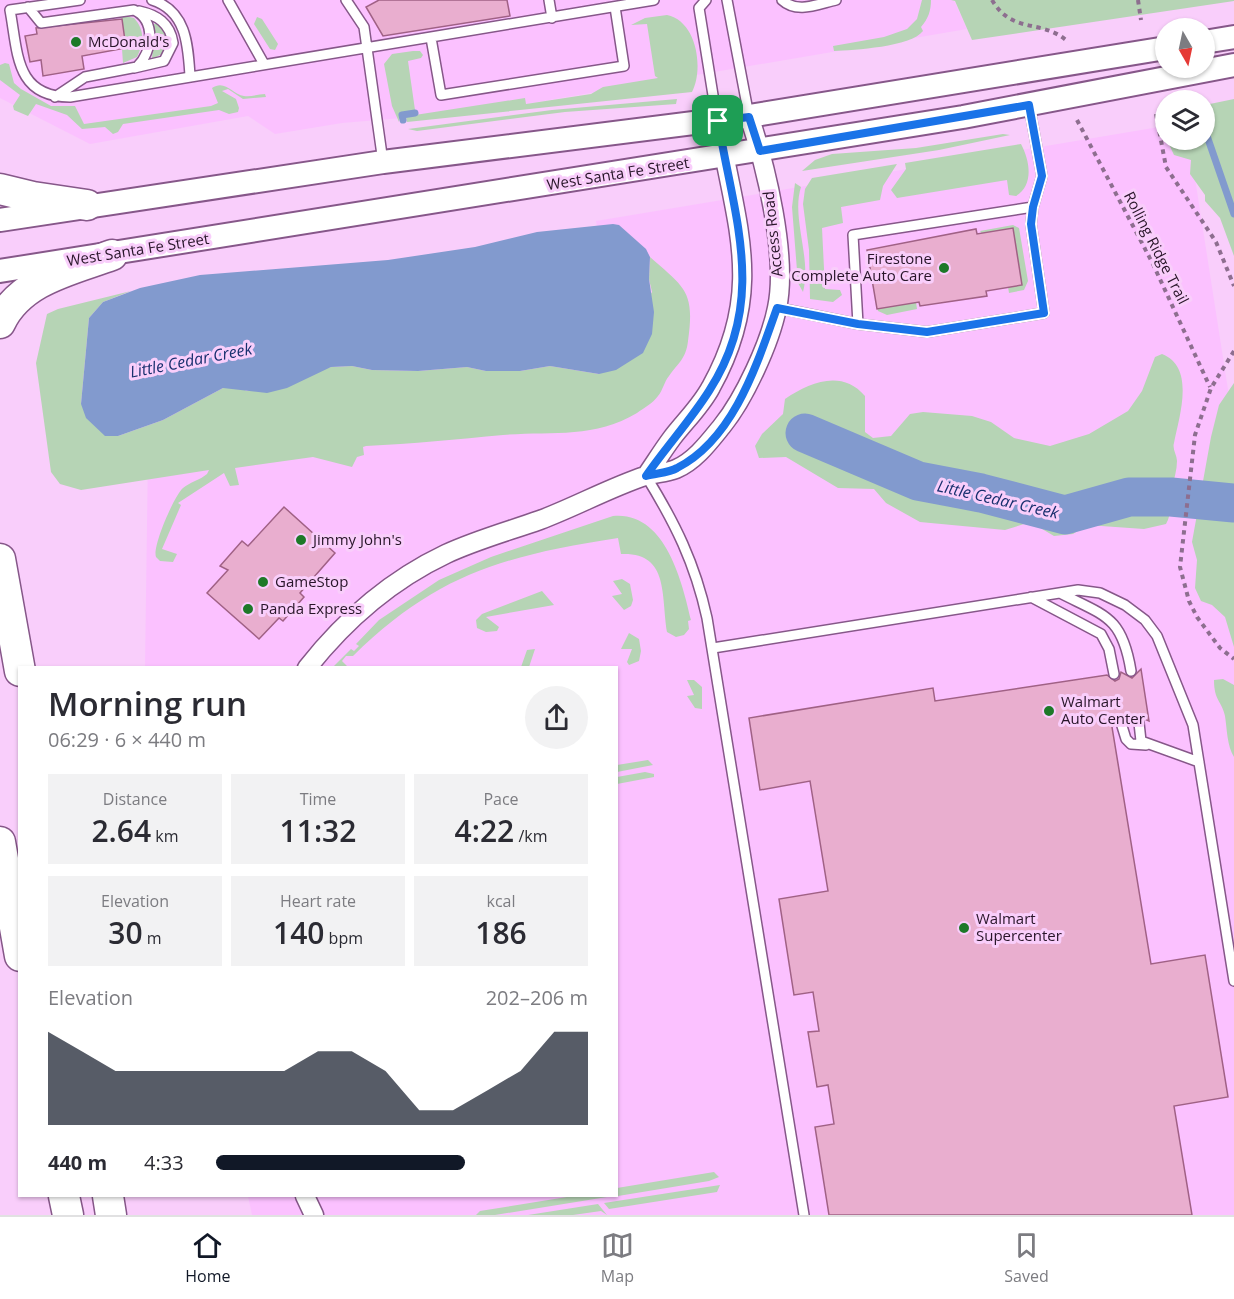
<!DOCTYPE html>
<html lang="en">
<head>
<meta charset="utf-8">
<style>
	body { margin:0; font-family:"Open Sans",sans-serif; background:#f2f2f3; color:#2b2b33; height:100vh; display:flex; flex-direction:column; font-size:22px; white-space:nowrap }
	* { box-sizing:border-box; margin:0 }
	p { font-size:20px; color:#7c7c81 }
	.icon { flex:none; width:33px; height:33px; fill:none; stroke:currentColor; stroke-width:2; stroke-linecap:round; stroke-linejoin:round }
	.map { position:relative; flex:1; overflow:hidden }
	.panel { position:absolute; left:18px; top:666px; width:600px; height:531px; display:flex; flex-direction:column; background:#fff; border-radius:0px; box-shadow:0 2px 4px #0004 }
	.panel>* { flex:none }
	.needle { width:39px; rotate:171deg }
	.controls { position:absolute; left:1155px; top:18px; display:grid; gap:12px }
	.controls a { display:grid; place-items:center; width:60px; height:60px; border-radius:50%; background:#fff; box-shadow:0 2px 4px #0004; font-size:30px }
	.pin { position:absolute; display:grid; place-items:center; width:51px; height:51px; color:#fff; margin:-26px; border-radius:12px; box-shadow:0 3px 9px #0006 }
	.round { display:grid; place-items:center; flex:none; width:63px; height:63px; border-radius:32px; background:#f2f2f3 }
	.head { display:flex; align-items:center; justify-content:space-between; height:102px; padding:0 30px }
	h1 { font-size:33px; font-weight:600; line-height:45px }
	.metrics { display:grid; grid-template-columns:repeat(3,1fr); gap:9px; height:102px; padding:6px 30px }
	.metrics div { display:grid; align-content:center; border-radius:0px; background:#f2f2f3; text-align:center }
	.metrics b { font-size:30px; font-weight:600 }
	.metrics small { font-size:16px; font-weight:400 }
	.metrics p { font-size:16px }
	.chart { height:168px; padding:12px 30px }
	.chart p { display:flex; justify-content:space-between }
	.chart svg { width:100%; height:108px; margin-top:6px; fill:#111827; opacity:.7 }
	ul { padding:0 30px; list-style:none; font-size:20px }
	li { display:grid; grid-template-columns:96px 72px 1fr; align-items:center; height:45px }
	li i { height:15px; border-radius:8px; background:#111827 }
	.tabs { display:flex; justify-content:space-around; align-items:center; height:84px; border-top:2px solid #e1e1e2; background:#fff; font-size:16px; color:#7c7c81 }
	.tabs a { display:grid; justify-items:center; gap:3px }
	.tabs .current { color:#111827 }
	.map>svg:first-child { display:block }
	.built { fill:#fbc1ff }
	.green { fill:#b6d4b5 }
	.water { fill:#829ace }
	.lines { fill:none; stroke-linecap:round; stroke-linejoin:round }
	.stream { stroke:#829ace; stroke-width:7 }
	.river { stroke:#829ace; stroke-width:39 }
	.building { fill:#e9aecf; stroke:#a06185; stroke-width:1.5 }
	.service-casing { stroke:#865789; stroke-width:12 }
	.minor-casing { stroke:#865789; stroke-width:21 }
	.tertiary-casing { stroke:#865789; stroke-width:26 }
	.trunk-casing { stroke:#865789; stroke-width:33 }
	.path { stroke:#8d6e8f; stroke-width:4; stroke-dasharray:4.5 4.5; stroke-linecap:butt }
	.service { stroke:#fff; stroke-width:9 }
	.minor { stroke:#fff; stroke-width:18 }
	.tertiary { stroke:#fff; stroke-width:22 }
	.trunk { stroke:#fff; stroke-width:30 }
	.route-casing { stroke:#fff; stroke-width:12 }
	.route { stroke:#1a73e8; stroke-width:8 }
	.poi-dot { fill:#1d7928; stroke:#f9cefb; stroke-width:2 }
	.labels { text-anchor:middle; stroke-width:6; stroke-linejoin:round; paint-order:stroke }
	.poi-label { font-size:15px; fill:#281529; stroke:#f9cefb; text-anchor:start }
	.street-label { font-size:15px; fill:#281529; stroke:#f9cefb }
	.water-label { font-size:16px; font-style:italic; fill:#172f6d; stroke:#f9cefb }
</style>
</head>
<body>
<div class="map">
<svg width="1234" height="1215" viewBox="0 0 1234 1215">
	<rect width="100%" height="100%" fill="#f9cefb"/>
	<path class="built" d="M0,0H954L967,29L485,111L342,123L275,134L248,116L90,144L0,98Z
		M1165,126L1166,140H1189L1234,428V1215H252L248,1196H616V668H145L150,311L600,243L596,221Z"/>
	<path class="green" d="M922,0H931C931,11 928,19 921,27L923,31C911,47 854,50 834,51L833,46L884,37L907,29L917,19Z
		M951,0H1234V1L972,40L955,1Z
		M121,15L134,18C145,30 144,43 137,57L123,63L122,49L126,48Z
		M667,15C697,21 704,69 692,92L407,122L406,117L415,115L525,98L526,104L591,94L603,87L658,78L655,76L647,24L631,25L645,18Z
		M257,17L262,19L278,44L275,50L270,49L254,24Z
		M157,23L163,28L167,43L162,54L152,59L154,24Z
		M413,51H420L423,55L421,58L408,61L415,110L399,113V122L392,106L384,64L392,54Z
		M5,63L9,64L14,83L21,89L51,106H75L84,124L211,106L218,103L212,88C225,79 232,94 244,96C251,97 259,94 265,94L266,97L243,99L228,89L222,91L236,99L239,108L238,112L229,114L219,110L123,124L118,132L113,134L105,127L82,129L67,115L36,104L28,116L14,110L13,106L20,95L0,80V65Z
		M677,99L676,104L565,112L417,131L408,129L552,110Z
		M1234,99V256L1220,218L1205,201V195L1190,174L1191,160L1174,155L1167,140H1204L1205,105Z
		M1003,134L1010,135L939,150L802,171L815,160L832,154L916,148Z
		M1021,144C1030,161 1034,185 1016,196L1009,195L1007,180L897,198L891,190L906,169L905,163Z
		M897,164L883,186L880,200L841,207L843,223L822,228L825,289L840,290L842,295L833,302L810,299L809,250L803,204L805,189L812,178Z
		M795,183L801,187C791,218 812,258 803,292L798,283L792,207Z
		M1013,225L1019,228L1028,281L1024,290L1009,293L1008,287L1021,285L980,231Z
		M866,255L872,280L916,302L917,309L887,315L878,311Z
		M650,257C685,288 695,291 688,341C686,359 678,363 669,376C664,382 663,390 658,396C653,403 644,408 637,413C594,439 551,431 503,435C458,439 412,444 366,446L363,447L364,455L357,457L352,467L313,457L235,468L239,485L230,486L224,473L178,503L181,505L162,549L177,554L173,562L160,561L156,557C152,547 174,496 183,488C190,482 200,480 207,474L209,470L81,490L60,484L51,472L36,363L47,314L58,309L131,291L103,302L89,318L81,404L118,436L163,420L223,388L237,387L247,391L331,367L352,366L372,370L418,371L467,367L486,371H520L550,366L599,374L652,292L649,279Z
		M1162,354C1196,367 1179,417 1174,443C1172,449 1177,455 1177,461C1177,470 1174,479 1172,488C1168,501 1173,512 1166,524L1144,529L1087,525L1073,534L1054,536L1037,526L1024,524L1005,530L920,522L886,503L874,489L838,488L786,457L759,458L755,446L762,434L783,414L785,399C810,382 842,369 865,396V432L873,438L891,436L910,414L923,412L972,416L991,422L1014,438L1050,446L1089,434L1128,411L1142,391L1155,357Z
		M1234,383V647L1225,617L1212,605L1201,601L1195,588L1197,560L1192,542L1211,437L1219,405Z
		M613,516C665,511 682,581 691,620L688,621L689,629L684,635L676,637L667,632C661,594 669,552 621,554L618,538C504,556 438,573 353,656H346L342,661L348,667H333L351,649L354,651L359,646L356,644L379,620L439,580L491,557Z
		M622,579L630,584L633,600L631,606L624,610L612,596L622,594L613,581Z
		M542,591L554,605L486,617L499,627L497,631L486,632L477,628L476,620L482,614Z
		M629,633L639,639L641,651L639,661L629,665L627,662L632,649H621Z
		M535,649L529,667H521L527,650Z
		M1223,679L1234,685V757C1227,746 1227,729 1225,716C1222,701 1214,701 1214,680Z
		M687,680H694L702,687V709L695,708L687,696L694,695Z
		M648,760L653,765L617,772V765Z
		M645,772L654,774V777L617,784V777Z
		M714,1172L719,1177L709,1181L612,1197L611,1196H616L617,1188Z
		M720,1185L717,1192L609,1209L604,1203Z
		M573,1196L607,1197L495,1215H476L480,1211Z
		M598,1204L607,1215L601,1211L573,1215H528Z"/>
	<path class="water" d="M613,224L619,225L646,249L650,257L649,279L654,312L652,334L643,353L616,370L599,374L550,366L520,371H486L467,367L418,371L372,370L352,366L331,367L287,388L267,393L223,388L163,420L118,436H105L86,418L81,404L89,318L103,302L140,288L200,275L388,260L475,247L537,232Z"/>
	<g class="lines">
		<path class="stream" d="M403,120L402,115L415,113
			M1206,133L1234,214"/>
		<path class="river" d="M805,433L918,481L981,493L1065,515L1129,497H1171L1234,503"/>
	</g>
	<path class="building" d="M379,0H507L510,16L383,36L366,7Z
		M122,19L126,48L82,56L84,69L43,76L41,60L30,62L25,36L37,34L36,28Z
		M1013,228L1022,285L986,291L987,296L920,306L919,302L877,309L867,250L976,229L977,234Z
		M284,507L335,553L300,593L304,597L283,621L279,618L259,639L207,593L228,570L220,566L242,541L248,546Z
		M1141,669L1149,721L1138,716L1132,724L1121,719L1112,727L1151,964L1205,955L1228,1097L1174,1106L1192,1215H829L815,1127L834,1124L828,1085L817,1087L808,1032L819,1031L813,992L794,995L779,899L828,891L810,781L760,790L749,718L933,688L935,701L1107,675L1115,681L1119,679L1121,672L1132,678Z"/>
	<g class="lines">
		<defs>
			<path id="service" d="M80,0L10,10C18,53 15,97 70,97L654,0
				M152,0C187,11 188,46 190,76
				M228,0L264,64
				M346,0L364,27L383,162
				M549,0L552,18
				M706,0L699,8L717,120
				M727,0L749,116
				M782,0C797,14 818,4 836,0
				M28,7L41,23L134,10C156,20 153,51 137,67L85,77L55,97
				M431,38L441,95L624,66L615,7
				M134,68L164,61L173,43C170,23 157,15 139,11
				M778,308L858,324L927,332L1044,313L1031,224L1033,207L1042,176L1029,105
				M858,324L853,235L1033,207
				M646,476C675,523 695,563 707,618L804,1215
				M1060,593C1105,616 1122,616 1131,671
				M1031,597L1101,634L1109,649L1114,674
				M713,648L1078,590L1100,593L1125,605L1145,620L1157,636L1193,725L1234,981
				M1139,723L1141,741L1199,762
				M1122,726L1126,739L1131,744L1146,745"/>
			<path id="minor" d="M646,476C655,463 663,450 672,438C685,421 701,406 711,387C766,288 735,224 718,121
				M307,668C345,620 391,580 446,554C476,540 509,531 540,520C575,507 609,488 645,476C655,473 666,473 676,469C695,461 709,442 722,426C744,399 770,343 777,308C788,257 766,166 749,116
				M305,1196L314,1215"/>
			<path id="tertiary" d="M1204,42L1234,37
				M0,220L383,162L749,116L1166,48
				M0,271L963,117L1234,65"/>
			<path id="trunk" d="M0,189L33,197L87,205
				M0,323C20,280 71,270 112,255
				M0,559L20,671
				M0,842L20,956
				M64,1196L68,1215
				M108,1196L111,1215"/>
		</defs>
		<use href="#service" class="service-casing"/>
		<use href="#minor" class="minor-casing"/>
		<use href="#tertiary" class="tertiary-casing"/>
		<use href="#trunk" class="trunk-casing"/>
		<path class="path" d="M992,0C1012,34 1040,19 1066,40
			M1138,0L1141,20
			M1156,114L1166,167L1216,242L1234,286
			M1077,120L1152,262L1210,387
			M1234,351L1211,388L1195,435L1180,567L1189,601L1197,617L1220,648L1234,659"/>
		<use href="#service" class="service"/>
		<use href="#minor" class="minor"/>
		<use href="#tertiary" class="tertiary"/>
		<use href="#trunk" class="trunk"/>
	</g>
	<g class="lines">
		<defs>
			<path id="route" d="M1029,105L1042,176L1033,207L1031,224L1044,313L927,332L858,324L777,308C757,364 734,439 677,468C669,473 656,473 646,476C666,447 690,421 709,391C768,300 734,218 718,121L749,117L760,151Z"/>
		</defs>
		<use href="#route" class="route-casing"/>
		<use href="#route" class="route"/>
	</g>
	<g class="poi-dot">
		<circle cx="76" cy="42" r="6"/>
		<circle cx="944" cy="268" r="6"/>
		<circle cx="301" cy="540" r="6"/>
		<circle cx="263" cy="582" r="6"/>
		<circle cx="248" cy="609" r="6"/>
		<circle cx="1049" cy="711" r="6"/>
		<circle cx="964" cy="928" r="6"/>
	</g>
	<g class="labels">
		<g class="poi-label">
			<text x="88" y="47">McDonald's</text>
			<text x="932" y="264" text-anchor="end">Firestone<tspan x="932" dy="17">Complete Auto Care</tspan></text>
			<text x="313" y="545">Jimmy John's</text>
			<text x="275" y="587">GameStop</text>
			<text x="260" y="614">Panda Express</text>
			<text x="1061" y="707">Walmart<tspan x="1061" dy="17">Auto Center</tspan></text>
			<text x="976" y="924">Walmart<tspan x="976" dy="17">Supercenter</tspan></text>
		</g>
		<g class="street-label">
			<text transform="translate(618 174) rotate(-9)" y="5">West Santa Fe Street</text>
			<text transform="translate(773 234) rotate(-96)" y="5">Access Road</text>
			<text transform="translate(1156 248) rotate(63)" y="5">Rolling Ridge Trail</text>
			<text transform="translate(138 250) rotate(-9)" y="5">West Santa Fe Street</text>
		</g>
		<g class="water-label">
			<text transform="translate(191 360) rotate(-11)" y="6">Little Cedar Creek</text>
			<text transform="translate(998 499) rotate(13)" y="6">Little Cedar Creek</text>
		</g>
	</g>
</svg>
<div class="controls">
<a><svg class="needle" viewBox="-14 -14 28 28"><path d="M0-13l5 13h-10z" fill="#e53935"/><path d="M0 13l5-13h-10z" fill="#7c7c81"/></svg></a>
<a><svg class="icon" aria-label="layers" viewBox="0 0 24 24"><path d="M12 4l9 5-9 5-9-5zM3 14l9 5 9-5"/></svg></a>
</div>
<div class="pin" style="left:718px;top:121px;background:#1e9e55"><svg class="icon" aria-label="arrive" viewBox="0 0 24 24"><path d="M6 21V4h12l-3 4 3 4H6"/></svg></div>
<section class="panel">
<div class="head"><div><h1>Morning run</h1><p>06:29 · 6 × 440 m</p></div><a class="round"><svg class="icon" aria-label="share" viewBox="0 0 24 24"><path d="M12 15V3M7 8l5-5 5 5M5 13v7h14v-7"/></svg></a></div>
<div class="metrics">
<div><p>Distance</p><b>2.64<small> km</small></b></div>
<div><p>Time</p><b>11:32</b></div>
<div><p>Pace</p><b>4:22<small> /km</small></b></div>
</div>
<div class="metrics">
<div><p>Elevation</p><b>30<small> m</small></b></div>
<div><p>Heart rate</p><b>140<small> bpm</small></b></div>
<div><p>kcal</p><b>186</b></div>
</div>
<div class="chart"><p><span>Elevation</span>202–206 m</p>
<svg viewBox="0 0 160 44" preserveAspectRatio="none"><path d="M0 44V6L10 14L20 22L30 22L40 22L50 22L60 22L70 22L80 14L90 14L100 22L110 38L120 38L130 30L140 22L150 6L160 6V44z"/></svg>
</div>
<ul>
<li><b>440 m</b>4:33<i style="width:67%"></i></li>
</ul>
</section>
</div>
<nav class="tabs">
<a class="current"><svg class="icon" aria-label="home" viewBox="0 0 24 24"><path d="M3 11l9-7 9 7M6 9v11h12V9"/></svg>Home</a>
<a><svg class="icon" aria-label="map" viewBox="0 0 24 24"><path d="M3 6l6-2 6 2 6-2v14l-6 2-6-2-6 2zM9 4v14M15 6v14"/></svg>Map</a>
<a><svg class="icon" aria-label="saved" viewBox="0 0 24 24"><path d="M7 4h10v16l-5-4-5 4z"/></svg>Saved</a>
</nav>
</body>
</html>
